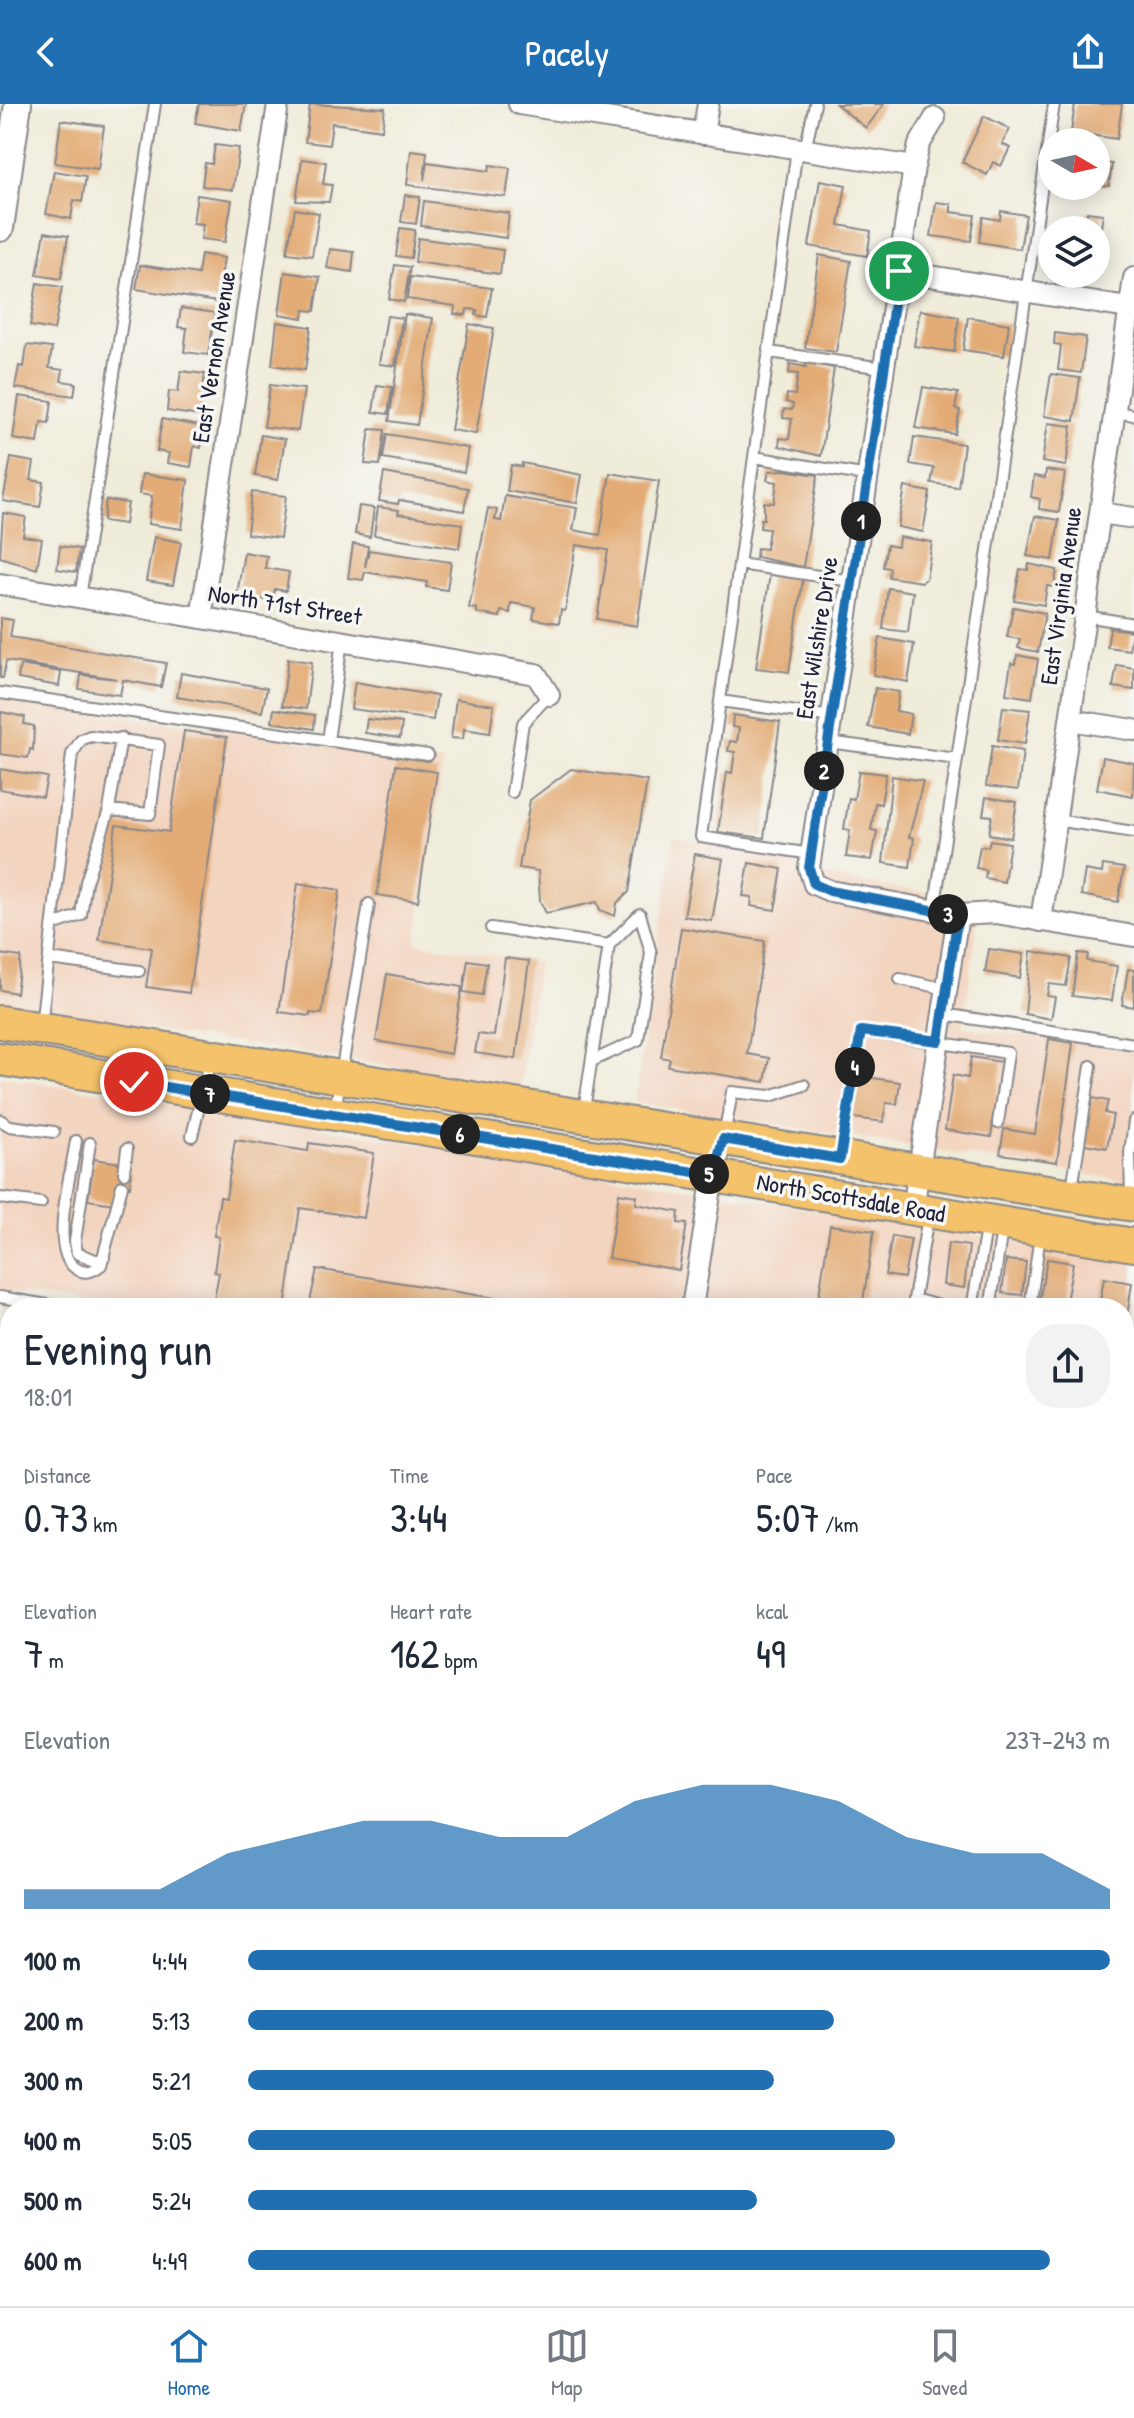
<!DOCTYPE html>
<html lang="en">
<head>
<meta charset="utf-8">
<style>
	body { margin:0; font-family:"Patrick Hand",sans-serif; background:#f2f2f3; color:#1f2937; height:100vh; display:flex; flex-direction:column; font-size:30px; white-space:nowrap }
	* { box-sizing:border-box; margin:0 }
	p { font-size:26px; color:#747a83 }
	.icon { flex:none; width:44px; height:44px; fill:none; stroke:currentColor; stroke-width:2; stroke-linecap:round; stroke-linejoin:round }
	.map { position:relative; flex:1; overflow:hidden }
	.side { position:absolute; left:0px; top:1194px; width:1134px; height:1008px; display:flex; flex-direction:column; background:#fff; border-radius:32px 32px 0 0; box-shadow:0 4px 20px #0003 }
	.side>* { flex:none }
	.needle { width:52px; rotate:99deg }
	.buttons { position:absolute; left:1038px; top:24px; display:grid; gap:16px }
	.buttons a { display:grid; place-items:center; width:72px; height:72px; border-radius:50%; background:#fff; box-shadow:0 4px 20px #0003; font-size:40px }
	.pin { position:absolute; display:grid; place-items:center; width:68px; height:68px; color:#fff; margin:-34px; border:4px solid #fff; border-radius:50%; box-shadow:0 2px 8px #0007 }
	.km { position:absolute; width:40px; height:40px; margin:-20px; border-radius:50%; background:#222; color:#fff; font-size:22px; line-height:40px; text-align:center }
	.round { display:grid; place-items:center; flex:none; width:84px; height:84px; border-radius:32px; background:#f2f2f3 }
	.head { display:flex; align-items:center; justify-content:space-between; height:136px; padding:0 24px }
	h1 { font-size:44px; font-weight:600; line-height:60px }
	.metrics { display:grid; grid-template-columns:repeat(3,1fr); gap:12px; height:136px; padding:8px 24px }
	.metrics div { display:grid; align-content:center }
	.metrics b { font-size:40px; font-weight:600 }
	.metrics small { font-size:22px; font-weight:400 }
	.metrics p { font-size:22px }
	.chart { height:224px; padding:16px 24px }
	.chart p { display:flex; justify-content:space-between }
	.chart svg { width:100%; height:144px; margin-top:8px; fill:#1f6fb2; opacity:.7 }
	ul { padding:0 24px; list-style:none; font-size:26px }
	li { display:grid; grid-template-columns:128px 96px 1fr; align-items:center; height:60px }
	li i { height:20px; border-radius:10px; background:#1f6fb2 }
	header { display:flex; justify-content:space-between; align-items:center; height:104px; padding:0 24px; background:#1f6fb2; color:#fff; font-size:36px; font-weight:600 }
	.tabs { display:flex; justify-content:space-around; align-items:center; height:112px; border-top:2px solid #e0e1e3; background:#fff; font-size:22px; color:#747a83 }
	.tabs a { display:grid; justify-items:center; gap:4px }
	.tabs .on { color:#1f6fb2 }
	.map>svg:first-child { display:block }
	.built { fill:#f3d4bf }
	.green { fill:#a7d683; stroke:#647c5f; stroke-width:2 }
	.building { fill:#e3ac76 }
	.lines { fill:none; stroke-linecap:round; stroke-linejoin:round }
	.service-casing { stroke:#89878a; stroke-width:14 }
	.minor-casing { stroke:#89878a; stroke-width:24 }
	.tertiary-casing { stroke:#89878a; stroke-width:30 }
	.primary-casing { stroke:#89878a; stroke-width:36 }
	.service { stroke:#fff; stroke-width:10 }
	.minor { stroke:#fff; stroke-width:20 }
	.tertiary { stroke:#fff; stroke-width:26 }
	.primary { stroke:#f3c26a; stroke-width:32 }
	.route-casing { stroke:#fff; stroke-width:16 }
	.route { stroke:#1f6fb2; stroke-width:10 }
	.labels { text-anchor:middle; stroke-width:7; stroke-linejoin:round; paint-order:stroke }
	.street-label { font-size:24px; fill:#22223b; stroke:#f6f6f2 }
</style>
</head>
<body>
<header><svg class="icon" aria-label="back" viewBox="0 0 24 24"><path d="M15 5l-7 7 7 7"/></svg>Pacely<svg class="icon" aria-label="share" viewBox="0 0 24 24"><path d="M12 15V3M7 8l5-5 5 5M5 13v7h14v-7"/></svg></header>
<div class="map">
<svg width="1134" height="2202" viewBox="0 0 1134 2202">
	<rect width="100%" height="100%" fill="#f6f6f2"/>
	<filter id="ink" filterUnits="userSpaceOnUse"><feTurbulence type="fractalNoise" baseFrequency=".0125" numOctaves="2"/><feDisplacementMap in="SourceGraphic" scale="16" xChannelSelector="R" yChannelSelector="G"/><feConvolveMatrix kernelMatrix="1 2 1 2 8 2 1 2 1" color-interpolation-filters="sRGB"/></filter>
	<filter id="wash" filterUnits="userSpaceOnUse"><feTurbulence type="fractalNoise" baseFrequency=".006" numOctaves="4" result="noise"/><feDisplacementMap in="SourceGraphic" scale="32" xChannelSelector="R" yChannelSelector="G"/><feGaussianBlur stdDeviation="1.8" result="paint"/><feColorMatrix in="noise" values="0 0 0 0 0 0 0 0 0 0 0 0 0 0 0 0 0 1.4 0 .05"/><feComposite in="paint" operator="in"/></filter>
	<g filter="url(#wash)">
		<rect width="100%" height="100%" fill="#f0ecda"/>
		<path class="built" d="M0,593L443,659L416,839L538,858L520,981L0,904Z
			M674,733L821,756L820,771L980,798L963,923L1134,947V1078L634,998Z
			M0,972L1134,1157V1381L1124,1379V1204H110L0,1186Z"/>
		<path class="green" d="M0,2000L10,2002V2192H55L53,2202H0Z
			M111,2192H418L417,2202H110Z
			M441,2192H693L691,2202H439Z"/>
		<g id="blocks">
			<path class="building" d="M199,0H246L241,27L195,19Z
				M310,0L385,4L382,26L332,19L329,41L305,38Z
				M836,0H884L866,24Z
				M1075,0H1122L1117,35L1071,28Z
				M984,12L1010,25L1002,40L1010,44L1001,62L993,58L987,71L962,58Z
				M61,16L104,22L98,65L55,59Z
				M215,41L239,44L233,86L202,82L205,59L212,60Z
				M411,46L427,48L424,76L427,58L489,67L490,61L510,64L506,93L407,81Z
				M302,55L326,58L323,80L332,81L329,98L296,97Z
				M1096,57L1112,60L1109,82L1096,81Z
				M54,67L86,72L82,98L74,96L71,115L46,110Z
				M820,76L846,81L839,121L871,127L867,152L809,142Z
				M197,91L232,96L225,138L201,135L203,120L193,119Z
				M405,91L420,93L416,120L401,118Z
				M424,97L509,109L506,134L421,122Z
				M936,98L951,100V108L975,111L971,137L931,132Z
				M295,105L319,109L312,152L287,149Z
				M1001,107L1026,111L1020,145L979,138L983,113L1000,116Z
				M1087,108L1103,110L1098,143L1096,126H1071L1073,114L1086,116Z
				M400,124L415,126L411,154L396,152Z
				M45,128L68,132L61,175L37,171Z
				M418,134L503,146L500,170L415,158Z
				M330,145L354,148L352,168L327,164Z
				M201,150L224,154L217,198L136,185L140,161L198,170Z
				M819,151L851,157L836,248L805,244Z
				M395,161L410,163L404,198L389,195Z
				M285,168L320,173L315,207L304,206L303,214L279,210Z
				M410,173L492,184L487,213L476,211L477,206L467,205L466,211L454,210L455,202L407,195Z
				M37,179L62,183L54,226L30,222Z
				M181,204L215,209L208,251L184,248L187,224L178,223Z
				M920,206L959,213L954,248L914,242Z
				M405,210L433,214L417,321L389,317Z
				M387,212L402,214L395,262L379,260Z
				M968,213L1009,220L1004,252L963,246Z
				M277,218L311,223L305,266L272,261Z
				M469,220L494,224L476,330L451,326Z
				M1055,229L1086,233L1081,269L1058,266L1061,241L1054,240Z
				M27,241L52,244L49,264L63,266L61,277L76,279L74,292L15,284L19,262L24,263Z
				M806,259L834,264L821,352L779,342L780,334L789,335L792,315L783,314L784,305L792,306L793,300L786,298L787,290L795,291L798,270L789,269L790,260L806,263Z
				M181,267L205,270L200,312L167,307L169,287L178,288Z
				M1051,270L1080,274L1074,317L1044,312Z
				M270,281L304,285L298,327L264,323Z
				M377,281L392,283L388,310L373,308Z
				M923,283L958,289L955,305L960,306L955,330L915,324Z
				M19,292L52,297L49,319L41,318L38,339L13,335Z
				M162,315L204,323L201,344L194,342L191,363L167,359L169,349L157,347Z
				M1048,319L1072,322L1066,362L1042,358Z
				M370,325L385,326L380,361L365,360Z
				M387,330L468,344L464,368L383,354Z
				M261,331L285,335L278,376L255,372Z
				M914,333L964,340L958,383L931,379L934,364L910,360Z
				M11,354L34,358L31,376L44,378L40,403L3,397Z
				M522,359L582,371L577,399L507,387L511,361L522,363Z
				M784,366L818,371L803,463L756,453L757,444L766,445L769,425L760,424L761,415H764V398L774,399L777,378L767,376L769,367Z
				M1046,366L1065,369L1059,408L1039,405L1040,395L1031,393L1034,372L1045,374Z
				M384,369L468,384L464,407L399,396L398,400L379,397Z
				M610,369L659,377L637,522L597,515L608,446L576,441L565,507L561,506L559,519L533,515L535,503L511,499L510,509L501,507L500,513L477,509V505L469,504L488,404L497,406L495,416L501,417L505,392L577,404L573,426L600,431Z
				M142,370L188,376L182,425L148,420L152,392L139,390Z
				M905,383L930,388L923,428L898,423Z
				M252,388L286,392L280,434L247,430Z
				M106,396L128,399L125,420L103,417Z
				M359,402L374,404L370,433L355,430Z
				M378,403L399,406L398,410L462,420L459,444L374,431Z
				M3,409L26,413L23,432L42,435L37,465L0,453Z
				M1035,412L1059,416L1053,456L1027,452Z
				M154,433L181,438L173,481L146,477Z
				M899,433L932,438L926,475L922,478L889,473L890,464L883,463L887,441L898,443Z
				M353,440L368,442L365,463L369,446L451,458L447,486L426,483L427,478L365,468L363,476L348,474Z
				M60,442L79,445L76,468L57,465Z
				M244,448L267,452L265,464L289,468L286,487L275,485L272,497L237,491Z
				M1029,460L1057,466L1054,483L1047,482L1044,501L1014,496L1020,465L1028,466Z
				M770,470L803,475L789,568L756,564Z
				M888,484L913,488L908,528L883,525Z
				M1013,503L1045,509L1038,548L1018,544L1020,535L1007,533Z
				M0,514L13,516L10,533L166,559L161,583L123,576L120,591L79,585L81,571L117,575L6,557L3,574H0Z
				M1110,524L1132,527L1129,546L1107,543Z
				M880,534L914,540L908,578L873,571Z
				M1017,551L1038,555L1032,594L1006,590L1011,559L1015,560Z
				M288,555L312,558L306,605L282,602Z
				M20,561L61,568L59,582L18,575Z
				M1117,561L1134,564V586L1113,583Z
				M181,569L267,584L262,608L177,593Z
				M355,578L437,592L433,616L351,605Z
				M875,584L899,588L896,607L911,610L908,630L868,623Z
				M456,595L494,601L490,629L464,625L463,635L451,634Z
				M1003,603L1030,606L1025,640L998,636Z
				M274,605L315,611L314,625L272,618Z
				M1,608L25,613L24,620L34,622L33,646L30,645L28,654L0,650Z
				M733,611L780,618L764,734L718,728L727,668L732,669L735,648L728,647L730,637L737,638L739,624L732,623Z
				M367,615L402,619L400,634L365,629Z
				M184,627L227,633L189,889L146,883L152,844L99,836L116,721L169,728Z
				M992,642L1023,647L1018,686L986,682Z
				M1103,653L1134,659L1133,692L1097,685Z
				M396,661L437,668L418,797L377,791Z
				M0,665L47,673L43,693L0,685Z
				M571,665L647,677L629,788L617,799L615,812L600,806L597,798L546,809L540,797L538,767L519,764L530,696Z
				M859,667L886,670L881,700L875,699L871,726L877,727L872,756L846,753L850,726L844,725L849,694L854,695Z
				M892,672L923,677L909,733L914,734L910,763L883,759Z
				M986,693L1017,698L1011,734L989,730L992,712L983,711Z
				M990,736L1010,739L1004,778L985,774L986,766L976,764L980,742L988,743Z
				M695,750L723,755L712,817L684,812Z
				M749,759L782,765L775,806L751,802L752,793L743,792Z
				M1103,761L1124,764L1118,798L1081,791L1085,766L1102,769Z
				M298,779L340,786L322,910L310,909V912L279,908Z
				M681,824L765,837L747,950L769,954L765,978L668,962L670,955L661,953Z
				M989,845L1024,850L1020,874L985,868Z
				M1031,847L1071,854L1066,882L1049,880L1047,892L1055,893L1051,915L1025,910Z
				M1078,849L1088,850L1087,857L1117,862L1112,897L1072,892Z
				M0,850L21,853L16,889L0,886Z
				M505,854L529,857L516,955L475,949L478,930L494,932Z
				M468,856L487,859L482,891L463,888Z
				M1128,865L1134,866V903L1122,901Z
				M387,870L462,883L451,950L376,937Z
				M1049,935L1073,939L1057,1058L1000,1050L1004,1025L1035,1030Z
				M971,953L1002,958L991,1033L945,1026L953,971L968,974Z
				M860,972L900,978L897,1000L886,999L883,1018L854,1014Z
				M1093,994L1108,997L1105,1009L1113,1011L1107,1044L1080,1039L1087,1005L1090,1006Z
				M235,1036L308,1047L309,1039L374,1049L364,1114L300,1104L285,1204L214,1196L219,1169L214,1168L219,1133L214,1132L220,1093L226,1094Z
				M94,1055L121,1059L119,1068L131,1070L130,1083L116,1081L114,1100L88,1096Z
				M619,1089L637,1092L636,1100L679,1108L678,1119L687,1120L679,1166L608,1154Z
				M830,1121L874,1127L862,1204H817Z
				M892,1132L911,1135L904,1174L885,1171Z
				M948,1139L969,1142L964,1184L943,1181Z
				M1047,1155L1073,1159L1065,1204H1038Z
				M1006,1156L1026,1158L1022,1191L1002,1189Z
				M317,1165L543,1202V1204H314L310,1198Z
				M1104,1174L1132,1179L1126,1220L1124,1204H1099Z
				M0,1227L10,1229V1267L0,1265Z
				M1127,1395L1134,1396V1442L1127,1441L1130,1424L1124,1423Z
				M1124,1451L1134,1453V1506L1124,1505Z
				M1124,1519L1129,1520L1126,1540L1132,1541L1130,1555L1124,1554Z
				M0,1773L10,1775V1819L0,1818Z
				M1124,1821L1134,1823V1870L1124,1869Z
				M0,1827L10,1829L9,1878L0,1877Z
				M1124,1942L1134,1944V1981L1124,1980Z
				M1126,2174L1134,2175V2202H1112L1113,2192H1124Z
				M1061,2192H1105L1104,2202L1060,2197Z"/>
		</g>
	</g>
	<g filter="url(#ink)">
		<use href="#blocks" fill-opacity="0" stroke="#89878a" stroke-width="2"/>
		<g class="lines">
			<defs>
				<path id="service" d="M797,45L701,733L811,750
					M805,46L815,0
					M769,248L884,264
					M1114,308L1134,311
					M754,353L868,372
					M739,460L852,477
					M80,494L155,0
					M1085,512L1134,520
					M0,589L428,651
					M720,597L832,613
					M328,637L342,537
					M828,638L957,655L934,807
					M957,655L1054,0
					M512,688L523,619L549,591
					M1055,716L1134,728
					M53,821L81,811L86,778L109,706L121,634
					M491,824L609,841L584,1006
					M49,855L139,867
					M900,875L947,885
					M943,910L1134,940
					M41,922L72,650L81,636L90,632L159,641L150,710L109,706
					M592,957L638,936L651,849L640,810L609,841
					M335,1007L369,800
					M0,1016L10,1022L54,1028
					M192,1032L210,957
					M724,1032L732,988L770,992L804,981
					M76,1037C72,1066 49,1144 74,1163C84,1171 92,1168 101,1161L122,1082
					M90,1039L75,1137L77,1149L98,1157L104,1153
					M841,1051L861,927L1008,949L998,1019
					M124,1069L127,1045
					M1072,1085L1091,962
					M0,1094L41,1099
					M1131,1095L1130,1049L1134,1017
					M928,1113L914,1195L946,1204
					M0,1193L65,1204
					M972,1204L987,1119
					M1000,1204L991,1199L1002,1125
					M1030,1204L1040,1131
					M0,1379L10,1380
					M1124,1900L1134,1902"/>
				<path id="minor" d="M519,0L914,63
					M935,14L919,41L914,63L809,764L814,780L830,787L958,811L996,809L1134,832
					M703,30L708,0
					M899,167L1134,205
					M1100,409L1134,414
					M0,480L536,570L549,591
					M201,514L278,0
					M1070,616L1134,626
					M1041,817L1134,174
					M913,1105L958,811
					M692,1204L713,1071L723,1035
					M0,1301L10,1303
					M1124,1367L1134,1368
					M0,1527L10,1465
					M0,1747L10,1748
					M1124,1780L1134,1782
					M0,1966L10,1967
					M1124,2022L1134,2023
					M786,2192L847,2202
					M720,2202L721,2192"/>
				<path id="tertiary" d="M0,124L18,0"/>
				<path id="primary" d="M0,918L1134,1101
					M0,955L1134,1141"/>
			</defs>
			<use href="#service" class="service-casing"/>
			<use href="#minor" class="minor-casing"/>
			<use href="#tertiary" class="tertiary-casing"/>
			<use href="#primary" class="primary-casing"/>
			<use href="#service" class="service"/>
			<use href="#minor" class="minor"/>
			<use href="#tertiary" class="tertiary"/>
			<use href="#primary" class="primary"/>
		</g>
	</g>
	<g class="lines" filter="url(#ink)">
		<defs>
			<path id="route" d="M134,978L713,1071L723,1035L840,1055L861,927L939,937L958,811L830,787L814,780L809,764L899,167"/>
		</defs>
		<use href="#route" class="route-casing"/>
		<use href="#route" class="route"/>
	</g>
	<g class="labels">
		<g class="street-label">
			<text transform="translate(214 253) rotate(-81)" y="8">East Vernon Avenue</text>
			<text transform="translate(1061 492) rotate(-82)" y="8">East Virginia Avenue</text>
			<text transform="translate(285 501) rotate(9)" y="8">North 71st Street</text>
			<text transform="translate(817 534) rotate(-81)" y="8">East Wilshire Drive</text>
			<text transform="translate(851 1094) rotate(10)" y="8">North Scottsdale Road</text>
		</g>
	</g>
</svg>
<div class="buttons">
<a><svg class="needle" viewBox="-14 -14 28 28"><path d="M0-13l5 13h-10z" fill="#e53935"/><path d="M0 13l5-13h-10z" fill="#747a83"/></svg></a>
<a><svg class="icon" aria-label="layers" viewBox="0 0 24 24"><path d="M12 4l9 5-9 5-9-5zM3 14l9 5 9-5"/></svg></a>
</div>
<div class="pin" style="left:899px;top:167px;background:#1e9e55"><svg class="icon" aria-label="arrive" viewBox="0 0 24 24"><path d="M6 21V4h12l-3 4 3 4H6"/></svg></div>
<div class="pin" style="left:134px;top:978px;background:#d93025"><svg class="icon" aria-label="check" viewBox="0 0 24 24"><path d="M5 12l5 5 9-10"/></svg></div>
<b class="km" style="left:861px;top:417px">1</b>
<b class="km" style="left:824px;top:667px">2</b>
<b class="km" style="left:948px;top:810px">3</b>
<b class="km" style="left:855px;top:963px">4</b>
<b class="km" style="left:709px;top:1070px">5</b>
<b class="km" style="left:460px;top:1030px">6</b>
<b class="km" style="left:210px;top:990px">7</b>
<section class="side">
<div class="head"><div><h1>Evening run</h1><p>18:01</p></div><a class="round"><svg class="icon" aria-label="share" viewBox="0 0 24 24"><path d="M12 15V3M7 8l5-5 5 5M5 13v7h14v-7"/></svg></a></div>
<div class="metrics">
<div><p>Distance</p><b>0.73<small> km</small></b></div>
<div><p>Time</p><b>3:44</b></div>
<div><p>Pace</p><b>5:07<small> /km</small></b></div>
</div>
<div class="metrics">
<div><p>Elevation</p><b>7<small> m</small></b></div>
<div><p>Heart rate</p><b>162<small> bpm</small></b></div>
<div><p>kcal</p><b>49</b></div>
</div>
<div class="chart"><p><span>Elevation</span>237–243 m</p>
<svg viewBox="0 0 160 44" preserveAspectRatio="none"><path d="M0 44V38L10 38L20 38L30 27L40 22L50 17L60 17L70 22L80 22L90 11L100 6L110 6L120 11L130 22L140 27L150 27L160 38V44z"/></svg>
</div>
<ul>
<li><b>100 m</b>4:44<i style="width:100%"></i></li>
<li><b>200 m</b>5:13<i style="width:68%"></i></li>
<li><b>300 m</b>5:21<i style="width:61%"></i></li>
<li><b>400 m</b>5:05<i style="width:75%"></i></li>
<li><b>500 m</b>5:24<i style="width:59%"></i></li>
<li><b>600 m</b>4:49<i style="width:93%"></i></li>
</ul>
</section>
</div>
<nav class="tabs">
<a class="on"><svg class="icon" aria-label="home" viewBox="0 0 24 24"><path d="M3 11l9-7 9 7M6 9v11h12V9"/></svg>Home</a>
<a><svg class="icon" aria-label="map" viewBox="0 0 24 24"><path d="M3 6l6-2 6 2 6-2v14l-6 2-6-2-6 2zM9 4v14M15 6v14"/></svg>Map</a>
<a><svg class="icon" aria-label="saved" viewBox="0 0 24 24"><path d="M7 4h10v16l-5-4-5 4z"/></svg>Saved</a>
</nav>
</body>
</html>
